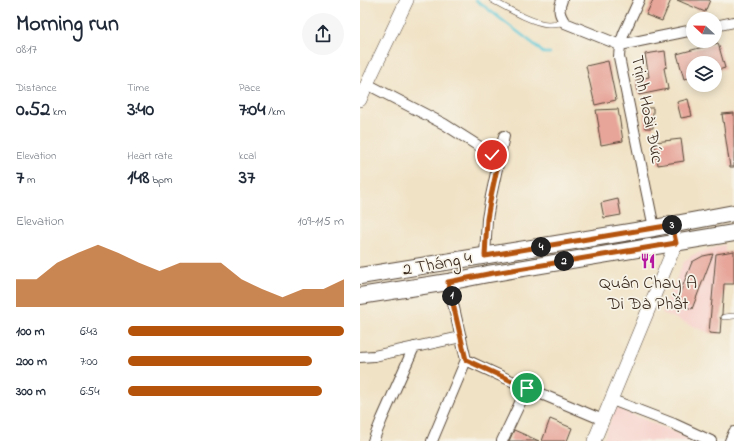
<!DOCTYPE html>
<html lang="en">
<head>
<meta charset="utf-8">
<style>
	body { margin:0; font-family:"Indie Flower",sans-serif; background:#f6f6f7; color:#1f2937; height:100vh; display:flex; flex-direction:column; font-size:15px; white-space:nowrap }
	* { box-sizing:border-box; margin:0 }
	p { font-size:13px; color:#747a83 }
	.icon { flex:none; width:22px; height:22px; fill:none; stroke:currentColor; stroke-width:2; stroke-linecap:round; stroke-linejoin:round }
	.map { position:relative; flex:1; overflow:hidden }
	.details { display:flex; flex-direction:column; background:#fff; width:360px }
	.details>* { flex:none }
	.needle { width:26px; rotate:292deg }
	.tools { position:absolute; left:326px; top:12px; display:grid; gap:8px }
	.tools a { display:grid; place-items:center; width:36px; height:36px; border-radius:50%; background:#fff; box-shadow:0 2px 10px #0003; font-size:20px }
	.pin { position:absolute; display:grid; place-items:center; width:34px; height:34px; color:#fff; margin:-17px; border:2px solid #fff; border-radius:50%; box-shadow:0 1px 4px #0007 }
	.km { position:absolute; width:20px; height:20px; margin:-10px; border-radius:50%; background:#222; color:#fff; font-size:11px; line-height:20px; text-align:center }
	.round { display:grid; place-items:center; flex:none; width:42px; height:42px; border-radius:21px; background:#f6f6f7 }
	.headline { display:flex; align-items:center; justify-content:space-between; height:68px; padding:0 16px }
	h1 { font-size:22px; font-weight:700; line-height:30px }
	.metrics { display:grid; grid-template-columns:repeat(3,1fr); gap:6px; height:68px; padding:4px 16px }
	.metrics div { display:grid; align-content:center }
	.metrics b { font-size:20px; font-weight:700 }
	.metrics small { font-size:11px; font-weight:400 }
	.metrics p { font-size:11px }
	.chart { height:112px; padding:8px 16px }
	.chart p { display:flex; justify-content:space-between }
	.chart svg { width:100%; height:72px; margin-top:4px; fill:#b45309; opacity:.7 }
	ul { padding:0 16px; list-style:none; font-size:13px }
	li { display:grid; grid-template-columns:64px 48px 1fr; align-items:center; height:30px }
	li i { height:10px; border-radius:5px; background:#b45309 }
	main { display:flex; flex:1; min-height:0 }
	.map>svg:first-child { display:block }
	.built { fill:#f7d0cb }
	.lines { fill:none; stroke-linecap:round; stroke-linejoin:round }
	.stream { stroke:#5ec9d8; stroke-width:2.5 }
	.building { fill:#e7a499 }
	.service-casing { stroke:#564637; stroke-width:6 }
	.minor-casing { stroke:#564637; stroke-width:12 }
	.tertiary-casing { stroke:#564637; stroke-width:14 }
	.primary-casing { stroke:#564637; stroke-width:18 }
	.service { stroke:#fff; stroke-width:5 }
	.minor { stroke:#fff; stroke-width:10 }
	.tertiary { stroke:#fff; stroke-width:13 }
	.primary { stroke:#fff; stroke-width:16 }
	.route-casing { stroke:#fff; stroke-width:8 }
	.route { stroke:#b45309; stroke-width:5 }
	.labels { text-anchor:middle; stroke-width:3.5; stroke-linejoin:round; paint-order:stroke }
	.street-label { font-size:18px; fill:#3b2a1e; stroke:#f7f3e8 }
	.poi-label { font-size:18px; fill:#3b2a1e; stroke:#f7f3e8 }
</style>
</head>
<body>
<main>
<section class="details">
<div class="headline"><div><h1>Morning run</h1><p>08:17</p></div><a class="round"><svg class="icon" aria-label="share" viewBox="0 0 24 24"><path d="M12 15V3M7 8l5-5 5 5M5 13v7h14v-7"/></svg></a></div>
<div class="metrics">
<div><p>Distance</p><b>0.52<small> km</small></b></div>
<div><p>Time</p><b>3:40</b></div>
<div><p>Pace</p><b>7:04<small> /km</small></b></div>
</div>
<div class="metrics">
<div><p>Elevation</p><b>7<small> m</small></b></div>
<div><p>Heart rate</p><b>148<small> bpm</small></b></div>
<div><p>kcal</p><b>37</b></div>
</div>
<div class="chart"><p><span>Elevation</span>109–115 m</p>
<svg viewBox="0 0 160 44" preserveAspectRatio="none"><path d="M0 44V27L10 27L20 17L30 11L40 6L50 11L60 17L70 22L80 17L90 17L100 17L110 27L120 33L130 38L140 33L150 33L160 27V44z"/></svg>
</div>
<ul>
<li><b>100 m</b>6:43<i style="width:100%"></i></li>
<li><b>200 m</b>7:00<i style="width:85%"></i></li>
<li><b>300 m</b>6:54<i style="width:90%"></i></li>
</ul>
</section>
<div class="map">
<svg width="374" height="441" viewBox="0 0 374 441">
	<rect width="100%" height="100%" fill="#f7f3e8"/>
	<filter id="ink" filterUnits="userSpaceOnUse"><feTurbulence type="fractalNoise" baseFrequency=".025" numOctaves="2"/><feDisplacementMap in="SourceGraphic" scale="8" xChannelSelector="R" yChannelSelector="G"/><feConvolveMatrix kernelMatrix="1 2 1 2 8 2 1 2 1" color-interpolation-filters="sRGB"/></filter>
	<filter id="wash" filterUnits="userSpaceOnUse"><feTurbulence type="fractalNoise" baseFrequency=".012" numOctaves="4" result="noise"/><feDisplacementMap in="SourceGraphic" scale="16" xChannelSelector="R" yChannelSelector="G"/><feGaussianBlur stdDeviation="0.9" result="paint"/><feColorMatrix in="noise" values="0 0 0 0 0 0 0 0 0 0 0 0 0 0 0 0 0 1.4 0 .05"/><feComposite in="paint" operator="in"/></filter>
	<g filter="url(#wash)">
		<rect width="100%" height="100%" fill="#f0e2c5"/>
		<path class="built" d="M365,244L366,269L360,334L349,333L302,313L323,263L332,255Z
			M255,407L335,441H243Z"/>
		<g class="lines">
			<path class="stream" d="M116,0L175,45L183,53H190"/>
		</g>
		<g id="blocks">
			<path class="building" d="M293,0H311L302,21L286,15Z
				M317,0H350L345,12Z
				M358,43L365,68L355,71V63H333V77L324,79L317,54Z
				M305,51L307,67L304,68L308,89L279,95L276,80L289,77L285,54Z
				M248,61L256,100L235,105L226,66Z
				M328,99L332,116L321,118L317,102Z
				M284,108H293V128H285Z
				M258,109L263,141L241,145L238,127H239L236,110Z
				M374,113V167H370L362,114Z
				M321,139L324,161L298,165L295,142Z
				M258,199L261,215L244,218L241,203Z
				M374,251V284H364L362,314L360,317L361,320L360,334L349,333L356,254Z
				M353,254L332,309L316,303L332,262L343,256Z
				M190,419L212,428L207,441H182Z
				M154,430L179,441H149Z"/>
		</g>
	</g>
	<g filter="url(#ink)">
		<use href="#blocks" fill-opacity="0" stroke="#564637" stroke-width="1"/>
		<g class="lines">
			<defs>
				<path id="service" d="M132,0C147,8 172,23 188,24C194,24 199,23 205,23
					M364,317L374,316"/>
				<path id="minor" d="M202,0C198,10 199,14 205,23L260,45L333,30
					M279,0L264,33L260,45L259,57L294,228
					M355,26L374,22
					M7,84L84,124L139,159
					M125,256L127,219L131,196L144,136
					M0,357L14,356L101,337
					M106,360L167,388L243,420
					M252,400L314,424L351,441
					M13,441L22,419L54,347
					M72,441L106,360L88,282
					M142,441L167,388
					M370,441L374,432"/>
				<path id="tertiary" d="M0,100L7,84L47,0
					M234,441L316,243L312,225"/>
				<path id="primary" d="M0,276L294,228L374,213
					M0,296L88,282L128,274L374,233"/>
			</defs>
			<use href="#service" class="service-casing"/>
			<use href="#minor" class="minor-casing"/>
			<use href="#tertiary" class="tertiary-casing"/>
			<use href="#primary" class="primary-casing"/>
			<use href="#service" class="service"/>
			<use href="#minor" class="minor"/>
			<use href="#tertiary" class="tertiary"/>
			<use href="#primary" class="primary"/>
		</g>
	</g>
	<g class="lines" filter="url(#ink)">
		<defs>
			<path id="route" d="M132,155L139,159L131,196L127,219L125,256L312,225L316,243L128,274L88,282L106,360L167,388"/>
		</defs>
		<use href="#route" class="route-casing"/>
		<use href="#route" class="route"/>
	</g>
	<defs>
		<symbol id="restaurant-bare" viewBox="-9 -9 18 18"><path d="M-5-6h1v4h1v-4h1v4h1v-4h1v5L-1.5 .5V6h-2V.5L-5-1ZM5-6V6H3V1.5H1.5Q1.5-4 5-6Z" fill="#b5179e" stroke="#f7f3e8" stroke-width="2.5" paint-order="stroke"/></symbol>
	</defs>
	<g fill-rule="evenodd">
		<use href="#restaurant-bare" x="277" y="250" width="22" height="22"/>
	</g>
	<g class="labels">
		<g class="street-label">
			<text transform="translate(288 109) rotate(79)" y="6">Trịnh Hoài Đức</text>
			<text transform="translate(77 263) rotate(-10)" y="6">2 Tháng 4</text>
		</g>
		<g class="poi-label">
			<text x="288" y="288">Quán Chay A<tspan x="288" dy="21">Di Đà Phật</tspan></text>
		</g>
	</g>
</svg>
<div class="tools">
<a><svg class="needle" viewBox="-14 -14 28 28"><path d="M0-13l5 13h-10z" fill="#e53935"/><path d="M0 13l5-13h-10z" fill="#747a83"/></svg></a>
<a><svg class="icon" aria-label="layers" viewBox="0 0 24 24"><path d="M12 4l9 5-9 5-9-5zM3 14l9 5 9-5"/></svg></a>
</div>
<div class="pin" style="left:167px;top:388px;background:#1e9e55"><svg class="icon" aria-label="arrive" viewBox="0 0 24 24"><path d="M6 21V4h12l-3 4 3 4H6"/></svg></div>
<div class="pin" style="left:132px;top:155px;background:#d93025"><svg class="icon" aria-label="check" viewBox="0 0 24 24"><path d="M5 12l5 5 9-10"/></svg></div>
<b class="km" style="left:92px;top:296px">1</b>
<b class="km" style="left:204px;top:261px">2</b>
<b class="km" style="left:312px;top:225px">3</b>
<b class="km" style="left:181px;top:247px">4</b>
</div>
</main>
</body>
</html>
